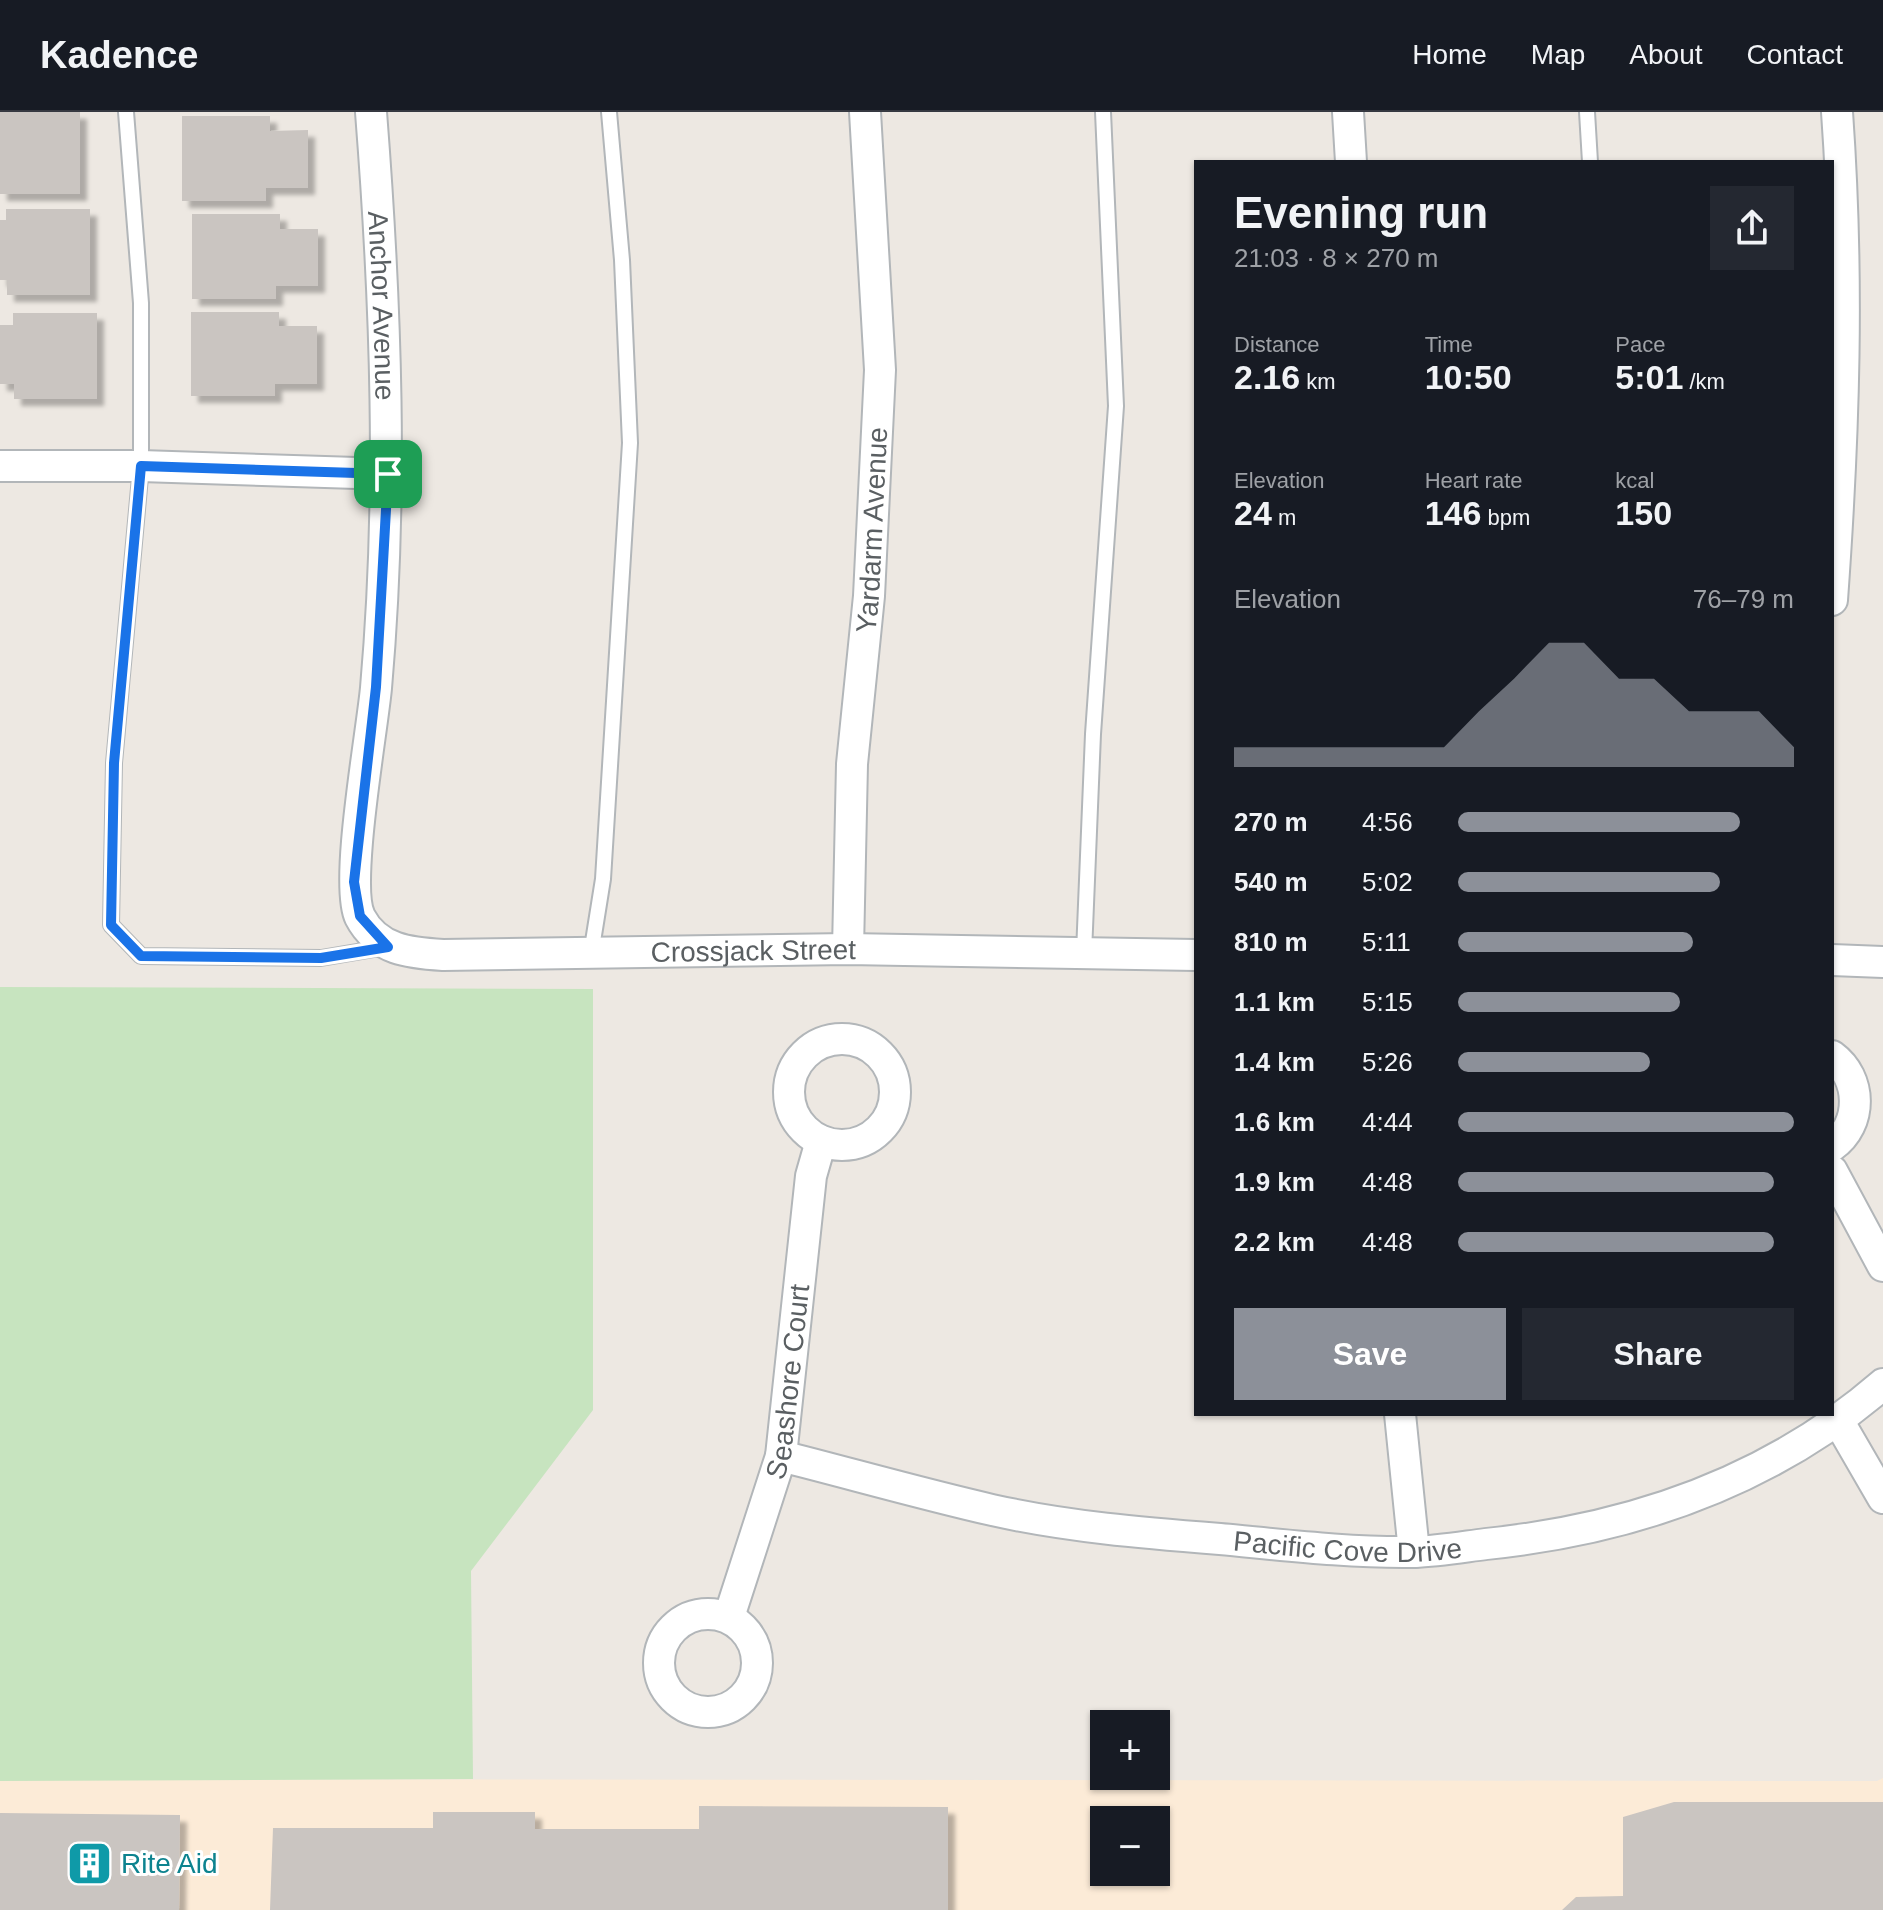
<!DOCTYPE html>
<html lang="en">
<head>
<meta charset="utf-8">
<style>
	body { margin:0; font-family:Helvetica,sans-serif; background:#242831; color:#f1f3f6; height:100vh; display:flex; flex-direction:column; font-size:30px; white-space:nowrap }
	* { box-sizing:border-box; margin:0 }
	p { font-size:26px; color:#9ea1a6 }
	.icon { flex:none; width:44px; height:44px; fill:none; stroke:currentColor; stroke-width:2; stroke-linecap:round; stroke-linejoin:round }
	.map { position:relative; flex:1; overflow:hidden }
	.panel { position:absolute; left:1194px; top:48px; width:640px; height:1256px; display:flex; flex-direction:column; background:#171b24; border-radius:0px; box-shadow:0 2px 6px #0004 }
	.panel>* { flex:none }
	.buttons { position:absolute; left:1090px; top:1598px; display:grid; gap:16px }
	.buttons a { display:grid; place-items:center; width:80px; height:80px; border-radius:0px; background:#171b24; box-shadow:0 2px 6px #0004; font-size:40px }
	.pin { position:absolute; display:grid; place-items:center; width:68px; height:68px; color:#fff; margin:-34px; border-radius:16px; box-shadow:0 4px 12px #0006 }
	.round { display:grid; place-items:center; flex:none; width:84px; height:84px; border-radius:0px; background:#242831 }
	.headline { display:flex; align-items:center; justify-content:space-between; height:136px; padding:0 40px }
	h1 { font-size:44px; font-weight:700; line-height:60px }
	.stats { display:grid; grid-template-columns:repeat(3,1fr); gap:12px; height:136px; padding:8px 40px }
	.stats div { display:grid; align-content:center }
	.stats b { font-size:34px; font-weight:700 }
	.stats small { font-size:22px; font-weight:400 }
	.stats p { font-size:22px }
	.chart { height:224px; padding:16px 40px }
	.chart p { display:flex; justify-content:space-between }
	.chart svg { width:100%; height:144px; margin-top:8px; fill:#8c9099; opacity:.7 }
	.button { display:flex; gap:16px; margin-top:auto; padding:16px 40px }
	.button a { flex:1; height:92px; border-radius:0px; background:#8c9099; color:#fff; font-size:32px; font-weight:700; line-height:92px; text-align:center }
	.button a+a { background:#242831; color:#f1f3f6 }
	ul { padding:0 40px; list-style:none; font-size:26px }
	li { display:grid; grid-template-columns:128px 96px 1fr; align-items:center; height:60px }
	li i { height:20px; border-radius:10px; background:#8c9099 }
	header { display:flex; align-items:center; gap:48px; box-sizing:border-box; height:112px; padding:0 40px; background:#171b24; border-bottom:2px solid #363941 }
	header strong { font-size:38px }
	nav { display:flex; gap:44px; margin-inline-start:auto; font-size:28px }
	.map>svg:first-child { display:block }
	.commercial { fill:#fcebd7; fill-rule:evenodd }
	.green { fill:#c7e4bf }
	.building { fill:#cac5c1; filter:url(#shadow) }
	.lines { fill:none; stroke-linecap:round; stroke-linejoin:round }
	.service-casing { stroke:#b2b6b9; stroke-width:18 }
	.minor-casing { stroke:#b2b6b9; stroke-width:34 }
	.service { stroke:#fff; stroke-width:14 }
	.minor { stroke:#fff; stroke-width:30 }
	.route-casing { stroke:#fff; stroke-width:16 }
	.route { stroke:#1a73e8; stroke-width:10 }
	.labels { text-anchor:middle; stroke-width:6; stroke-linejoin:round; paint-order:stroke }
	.street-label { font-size:28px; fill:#5a5f62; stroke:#fff }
	.culture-label { font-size:28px; fill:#0d838f; stroke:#fff; text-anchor:start }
</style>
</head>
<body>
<header>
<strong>Kadence</strong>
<nav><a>Home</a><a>Map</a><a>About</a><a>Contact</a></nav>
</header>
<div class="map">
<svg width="1883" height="1798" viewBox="0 0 1883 1798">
	<defs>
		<filter id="shadow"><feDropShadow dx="7" dy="7" stdDeviation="2" flood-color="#0004"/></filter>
	</defs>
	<rect width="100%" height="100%" fill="#ede8e2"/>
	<path class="commercial" d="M1883,1666V1798H0V1667L1877,1669ZM1104,1708H1156V1760H1104Z"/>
	<path class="green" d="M0,875L593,877V1298L471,1459L473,1667L0,1669Z"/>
	<path class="building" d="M0,0H80V82H0Z
		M182,4H270V19L308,18V76H266V89H182Z
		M6,97H90V183H7V168H0V108H6Z
		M192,102H280V117H318V174H276V187H192Z
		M191,200H279V214H317V272H275V284H191Z
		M13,201H97V287H14V272H0V213H13Z
		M1674,1690H1883V1798H1562L1576,1785L1623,1784V1705Z
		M699,1694L948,1695V1798H270L273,1716H433V1700H535V1717H699Z
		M0,1701L180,1703L179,1798H0Z"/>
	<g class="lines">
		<defs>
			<path id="service" d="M126,0L141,191V354L114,651L111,813L141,844L321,846L386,835
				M1587,0L1590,50
				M1084,841L1093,622L1116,294L1103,0
				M591,842L603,767L630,331L622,148L609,0"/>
			<g id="minor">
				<path id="s1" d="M371,0C386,192 393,384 376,576C372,620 344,773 360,805C377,838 410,841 443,843L848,837L1196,843"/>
				<path d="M1348,0L1351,50"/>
				<path d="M0,354H141L388,362"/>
				<path d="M1832,488C1844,321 1849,167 1837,0"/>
				<path id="s2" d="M848,837L852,652L869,484L880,258L865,0"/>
				<path d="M1832,848L1883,850"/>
				<circle cx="842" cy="980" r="53"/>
				<path d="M1832,944C1862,966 1863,1012 1832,1034"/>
				<path d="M1832,1059L1883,1154"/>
				<path d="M1400,1302L1414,1440"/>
				<path d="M1839,1310L1883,1386"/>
				<path id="s3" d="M781,1344C852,1362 922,1382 992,1398C1068,1415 1144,1421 1220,1427C1284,1433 1349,1441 1414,1440C1438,1439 1462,1435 1486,1432C1632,1417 1771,1369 1883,1272"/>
				<circle cx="708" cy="1551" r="49"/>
				<path id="s4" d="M729,1505L781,1344L811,1064L821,1029"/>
			</g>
		</defs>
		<use href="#service" class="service-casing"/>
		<use href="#minor" class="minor-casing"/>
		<use href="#service" class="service"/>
		<use href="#minor" class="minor"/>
	</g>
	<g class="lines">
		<defs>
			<path id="route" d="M141,354L388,362L376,575L354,770L360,804L388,835L321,846L141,844L111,813L114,651Z"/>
		</defs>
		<use href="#route" class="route-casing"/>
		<use href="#route" class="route"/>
	</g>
	<defs>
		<symbol id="building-square" viewBox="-11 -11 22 22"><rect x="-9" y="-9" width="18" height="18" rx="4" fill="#0f9aa8" stroke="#fff"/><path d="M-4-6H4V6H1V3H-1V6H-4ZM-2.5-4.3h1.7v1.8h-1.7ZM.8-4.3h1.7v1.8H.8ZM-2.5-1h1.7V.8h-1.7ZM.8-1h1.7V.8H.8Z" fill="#fff"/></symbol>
	</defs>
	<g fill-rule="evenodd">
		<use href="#building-square" x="64" y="1726" width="51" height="51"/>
	</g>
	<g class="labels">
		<g class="street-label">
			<text dy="10" stroke="none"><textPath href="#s1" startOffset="194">Anchor Avenue</textPath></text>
			<text dy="10" stroke="none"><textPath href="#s2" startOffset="420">Yardarm Avenue</textPath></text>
			<text dy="10" stroke="none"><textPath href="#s1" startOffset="1214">Crossjack Street</textPath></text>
			<text dy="10" stroke="none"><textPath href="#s4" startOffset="244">Seashore Court</textPath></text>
			<text dy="10" stroke="none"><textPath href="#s3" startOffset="576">Pacific Cove Drive</textPath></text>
		</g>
		<g class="culture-label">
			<text x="121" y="1761">Rite Aid</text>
		</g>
	</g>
</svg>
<div class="buttons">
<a>+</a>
<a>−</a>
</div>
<div class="pin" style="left:388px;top:362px;background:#1e9e55"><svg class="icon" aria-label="arrive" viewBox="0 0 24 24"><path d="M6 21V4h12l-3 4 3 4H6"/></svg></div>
<section class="panel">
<div class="headline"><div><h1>Evening run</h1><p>21:03 · 8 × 270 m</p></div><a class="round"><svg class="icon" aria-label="share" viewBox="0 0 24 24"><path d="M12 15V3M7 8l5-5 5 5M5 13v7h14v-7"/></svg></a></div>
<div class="stats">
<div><p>Distance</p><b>2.16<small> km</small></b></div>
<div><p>Time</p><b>10:50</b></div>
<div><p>Pace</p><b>5:01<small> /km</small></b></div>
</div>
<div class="stats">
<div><p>Elevation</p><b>24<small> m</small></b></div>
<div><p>Heart rate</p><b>146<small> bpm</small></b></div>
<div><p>kcal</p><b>150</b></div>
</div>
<div class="chart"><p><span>Elevation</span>76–79 m</p>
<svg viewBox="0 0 160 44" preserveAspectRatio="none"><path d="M0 44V38L10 38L20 38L30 38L40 38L50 38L60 38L70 27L80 17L90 6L100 6L110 17L120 17L130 27L140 27L150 27L160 38V44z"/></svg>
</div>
<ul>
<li><b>270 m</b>4:56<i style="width:84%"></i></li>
<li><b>540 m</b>5:02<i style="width:78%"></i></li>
<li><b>810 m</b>5:11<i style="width:70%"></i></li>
<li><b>1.1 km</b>5:15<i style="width:66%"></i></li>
<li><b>1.4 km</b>5:26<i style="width:57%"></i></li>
<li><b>1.6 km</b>4:44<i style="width:100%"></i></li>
<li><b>1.9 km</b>4:48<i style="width:94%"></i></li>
<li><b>2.2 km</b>4:48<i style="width:94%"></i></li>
</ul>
<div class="button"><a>Save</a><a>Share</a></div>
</section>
</div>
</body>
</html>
